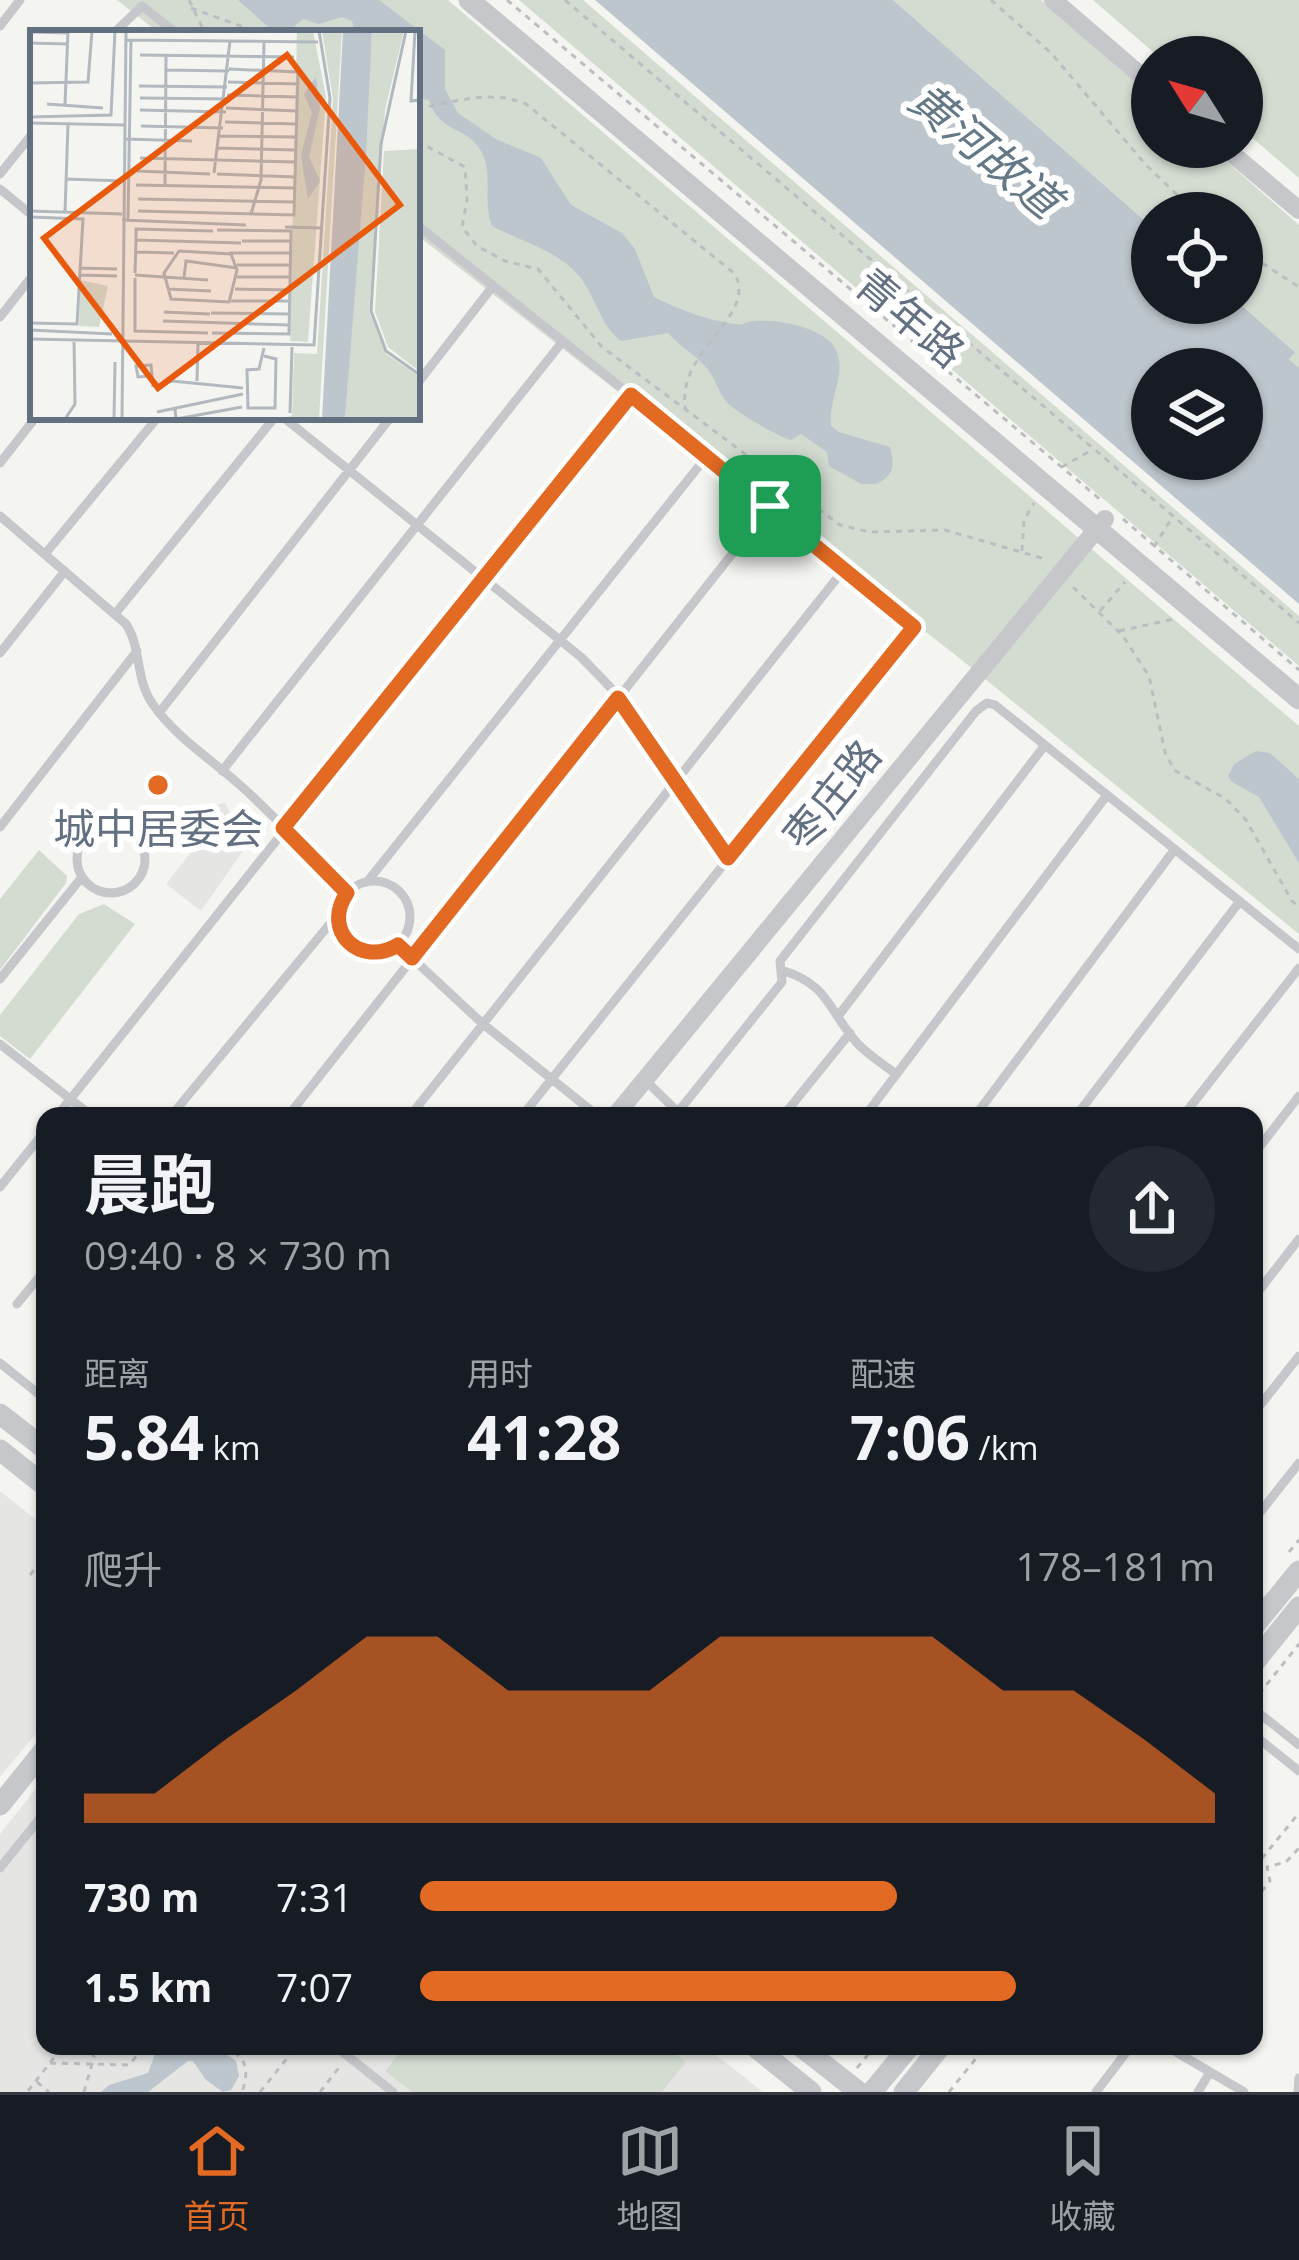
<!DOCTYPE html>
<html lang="zh">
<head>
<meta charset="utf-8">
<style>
	body { margin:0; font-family:"Open Sans","Noto Sans SC",sans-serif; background:#242831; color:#f1f3f6; height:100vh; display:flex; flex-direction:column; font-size:45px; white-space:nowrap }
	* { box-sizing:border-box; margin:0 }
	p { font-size:39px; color:#9ea1a6 }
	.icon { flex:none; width:66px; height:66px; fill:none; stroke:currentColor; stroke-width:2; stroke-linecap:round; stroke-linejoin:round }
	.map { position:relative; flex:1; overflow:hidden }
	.drawer { position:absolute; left:36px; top:1107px; width:1227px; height:948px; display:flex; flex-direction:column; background:#171b24; border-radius:24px; box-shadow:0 3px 9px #0004 }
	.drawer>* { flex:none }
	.needle { width:78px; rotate:307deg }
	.buttons { position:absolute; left:1131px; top:36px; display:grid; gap:24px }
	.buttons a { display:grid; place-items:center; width:132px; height:132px; border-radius:50%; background:#171b24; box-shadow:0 3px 9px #0004; font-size:60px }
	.pin { position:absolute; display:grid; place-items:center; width:102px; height:102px; color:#fff; margin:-51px; border-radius:24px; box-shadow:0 6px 18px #0006 }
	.round { display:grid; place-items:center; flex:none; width:126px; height:126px; border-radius:63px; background:#242831 }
	.head { display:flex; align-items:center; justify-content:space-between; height:204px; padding:0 48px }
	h1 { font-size:66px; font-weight:700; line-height:90px }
	.figures { display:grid; grid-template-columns:repeat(3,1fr); gap:18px; height:204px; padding:12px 48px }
	.figures div { display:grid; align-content:center }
	.figures b { font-size:60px; font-weight:700 }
	.figures small { font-size:33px; font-weight:400 }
	.figures p { font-size:33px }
	.chart { height:336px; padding:24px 48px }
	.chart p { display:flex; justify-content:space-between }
	.chart svg { width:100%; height:216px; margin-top:12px; fill:#e36a23; opacity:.7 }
	ul { padding:0 48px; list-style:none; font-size:39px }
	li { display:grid; grid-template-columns:192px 144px 1fr; align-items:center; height:90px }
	li i { height:30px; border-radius:15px; background:#e36a23 }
	.menu { display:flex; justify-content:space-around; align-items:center; height:168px; border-top:3px solid #363941; background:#171b24; font-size:33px; color:#9ea1a6 }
	.menu a { display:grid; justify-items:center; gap:6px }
	.menu .on { color:#e36a23 }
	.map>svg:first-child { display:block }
	.built { fill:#e5e6e4 }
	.green { fill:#d4dcd2 }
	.water { fill:#bdc6cc; fill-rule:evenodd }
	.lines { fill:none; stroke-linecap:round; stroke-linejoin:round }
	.path { stroke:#bcbdc0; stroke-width:3; stroke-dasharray:6 6; stroke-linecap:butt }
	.service { stroke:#c5c7cb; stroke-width:9 }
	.minor { stroke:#c5c7cb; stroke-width:18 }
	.tertiary { stroke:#c5c7cb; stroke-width:21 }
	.route-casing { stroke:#fff; stroke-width:24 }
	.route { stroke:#e36a23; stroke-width:15 }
	.poi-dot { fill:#e36a23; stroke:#fff; stroke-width:4.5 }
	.labels { text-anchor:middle; stroke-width:12; stroke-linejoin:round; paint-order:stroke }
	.street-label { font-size:42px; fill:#637082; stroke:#fff }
	.poi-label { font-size:42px; fill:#637082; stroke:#fff }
	.water-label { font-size:45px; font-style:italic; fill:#647886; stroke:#fff }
	.inset-road { fill:none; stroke:#b1b8be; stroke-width:3 }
	.view { fill:#e8590c; fill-opacity:0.15; stroke:#e8590c; stroke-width:6 }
	.inset-edge { fill:none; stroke:#637082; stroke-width:6 }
</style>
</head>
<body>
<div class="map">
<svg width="1299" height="2092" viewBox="0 0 1299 2092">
	<rect width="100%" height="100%" fill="#f4f5f1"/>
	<path class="built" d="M225,802L245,848L201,911L166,884L203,837L214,806Z
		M0,1491L45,1527V1723L0,1777Z
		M45,1777V2046H705L763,2092H0V1834Z"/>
	<path class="green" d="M117,0H448L1299,726V934L958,657L417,235V33H159Z
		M519,0H583L1299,616V666Z
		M893,0H1041L1152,97V147H1210L1299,225V368L1289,359L1294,351L1239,303H1242V213H1152V227Z
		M1093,0H1299V178L1242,129V57H1159Z
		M39,850L67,876L66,883L0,970V899Z
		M104,904L135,924L30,1059L0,1036V1015L79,914Z
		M405,2046H666L686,2062L662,2092H412L385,2071Z"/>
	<path class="water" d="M238,0H379L445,50V89L458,113L496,139L541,158L571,205L622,233L635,249L654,297C680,310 707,320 735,324C746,326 741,322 753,321C775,318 829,328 837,352C846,377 828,400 831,426L839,432L890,447C895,464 894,476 876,484H861L829,466L827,452L801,434L791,440C777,436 733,411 725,400C719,392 716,382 711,374C701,358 680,347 668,333L621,341C599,325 596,295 578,275C557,250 520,241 492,226C482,202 494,174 481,151C468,126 439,134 429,100L417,98V33H355L352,21L342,17L319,24L303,19L287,33H275Z
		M595,0H893L1152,227V303H1239L1295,352L1289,359L1299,368V604ZM1152,369H1242V459H1152Z
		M1256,751L1270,753L1299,779V863L1259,797L1232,782L1228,776L1234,764Z
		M158,2046H216L236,2061L239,2076L231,2090L223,2092L206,2080L193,2061H188L148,2092H101L109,2085L148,2073Z"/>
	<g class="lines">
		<path class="path" d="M189,0L205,33
			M507,0L1102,501
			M565,0L1299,623
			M991,0L1051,53L1146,165L1196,213
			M191,8L260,33
			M339,33H340
			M417,109C454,102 490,89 526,104L735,274C758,318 673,352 686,411
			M417,141L465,167L467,200L462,227L477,246L505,261L538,269L602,347L840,525L869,532L945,530L1045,559
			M1242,250L1299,287
			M1062,467L1093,449
			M1123,519L1299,670
			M1154,547L1173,516
			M1022,551L1024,520L1034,503
			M1073,587L1123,636L1149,676L1165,752L1174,770L1226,799L1246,820L1292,901L1299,907
			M1100,611L1125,582
			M1119,631L1174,619
			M1289,1552L1299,1540
			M30,1575L45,1556
			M1259,1694L1299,1644
			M41,1723L45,1726
			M1254,1868L1299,1813
			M1254,1901L1270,1881L1267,1867L1286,1862L1299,1848
			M224,2046C246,2057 250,2068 242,2092
			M50,2063L129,2065L145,2046
			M857,2068L875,2046
			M37,2082L49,2092
			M28,2091L63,2046
			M84,2092L94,2057L89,2046
			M260,2092L297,2046
			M320,2092L341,2065
			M949,2092L986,2046"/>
		<path class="service" d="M0,26L20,0
			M114,33L142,6L176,33
			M0,174L33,133
			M0,189L33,216
			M417,225L770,506L914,627L522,1116
			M0,317L33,275
			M417,384L493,286
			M283,417L581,657L611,688L728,858
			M0,463L36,417
			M0,516L126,624C142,649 135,678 152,703C175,737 211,759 241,786C278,819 312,857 347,893
			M45,554L158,417
			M115,614L275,417
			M0,653L65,571
			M159,713L391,417
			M222,771L563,341
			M77 859a34 34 0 1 1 68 0a34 34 0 1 1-68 0Z
			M0,827L137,651
			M338 917a36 36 0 1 1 72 0a36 36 0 1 1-72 0Z
			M367,882L707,456
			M398,945L483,1024L598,1116
			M781,970C829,984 828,1010 857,1043C868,1055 883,1064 896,1074
			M0,979L82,877
			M839,1015L1045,745
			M0,1044L92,1116
			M645,1080L682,1116
			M678,1112L782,982L780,961L976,711L987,703L995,705L1299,949
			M57,1116L631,395
			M171,1116L338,914
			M288,1116L770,506
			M410,1116L845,568
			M783,1116L850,1033
			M865,1116L1107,795
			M975,1116L1175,849
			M1076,1116L1240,901
			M1183,1116L1299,968
			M1254,1154L1299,1096
			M0,1187L45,1131
			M1254,1297L1299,1239
			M17,1304L45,1270
			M0,1363L45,1399
			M1254,1413L1299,1356
			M1254,1520L1299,1463
			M1254,1595L1269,1608
			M1254,1709L1299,1745
			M1254,1735L1299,1771
			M0,1868L45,1812
			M335,2046L393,2092
			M1166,2046L1244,2092
			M1096,2092L1131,2046
			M1198,2092L1210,2072
			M1298,2092L1299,2078"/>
		<path class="minor" d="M1053,0L1152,85
			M1224,147L1299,210
			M615,1116L1105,519"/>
		<path class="tertiary" d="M469,0L1299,699
			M0,1414L45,1449
			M0,1450L45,1486
			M1254,1626L1299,1571
			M1254,1663L1299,1607
			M0,1805L45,1749
			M754,2046L811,2092
			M800,2046L859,2092
			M872,2092L910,2046
			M904,2092L941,2046"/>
	</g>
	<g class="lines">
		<defs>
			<path id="route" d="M631,395L914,627L728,858L618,698L412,958L398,945C360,968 321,931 347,893L283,828Z"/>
		</defs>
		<use href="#route" class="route-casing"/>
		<use href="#route" class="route"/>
	</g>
	<circle class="poi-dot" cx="158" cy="785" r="12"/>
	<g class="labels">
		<g class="street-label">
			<text transform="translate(910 318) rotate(40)" y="15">青年路</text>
			<text transform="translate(832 795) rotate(-51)" y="15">枣庄路</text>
		</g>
		<g class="poi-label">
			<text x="158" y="844">城中居委会</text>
		</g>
		<g class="water-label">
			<text transform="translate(985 150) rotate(40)" y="16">黄河故道</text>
		</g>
	</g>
	<g transform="translate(30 30)">
		<rect width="390" height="390" fill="#f4f5f1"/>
		<path d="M267,1H283L296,67L278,312L260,311ZM292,1H312L289,389H254L262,385L264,323L287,324L303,69ZM342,1H374L355,80L339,281L356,324L390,347V389H315ZM390,119V342L358,317L345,282L354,121ZM50,250L78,256L69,297L49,296Z" fill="#d4dcd2"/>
		<path d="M313,1H342L336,124L315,389H292ZM286,47L290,78L279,127L290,151L278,169L271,125L282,83L274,64Z" fill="#bdc6cc"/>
		<path class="inset-road" d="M376,1L351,114L341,281L356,321L390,345M385,1L381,71L390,70M0,2L38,3M96,10L288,12M0,13L38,14M110,25L264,27M136,40L199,41M198,52L268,54M0,53L58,52L62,1M109,56L197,57M197,65L268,67M110,68L197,69M17,74L73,78M35,74L38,1M196,78L267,81M110,80L196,82M0,87L81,85L85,1M195,92L267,94M0,93L94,95M111,96L193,98M188,106L267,107M95,109L162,111M187,118L266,120M110,128L266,132M107,141L180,144M184,143L200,11M187,144L266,147M36,149L93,151M106,155L265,158M135,155L136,26M108,169L265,172M0,181L92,184M108,181L264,185L268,42L199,39M35,182L38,94M221,184L231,150L234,12M0,187L53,189L47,294L0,293M92,190L216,195M98,190L101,10M255,197L293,198M106,210V199L183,201M212,211H262M149,221L201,224L207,240L199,272L141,269L134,243ZM106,222L144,223M199,223H261M207,235H261M49,238L87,239M105,243L106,210L211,213M49,245L87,246M105,245L178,250M154,247L156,231L207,238M207,247H260M105,248V301L178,303M137,259L181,261M205,259L260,260M201,271H260M134,282L180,284M181,283L259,284M133,291L259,295M0,300L82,304M182,303L259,304L261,201L187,200M0,309L284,315L300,68L289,1M234,326L246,329L245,378H218L217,340L229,339L234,318M122,346L108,347L106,336L121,335L123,357M167,351L168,312M127,358L142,351L213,358M145,379L146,389L212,377M127,382L213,364M260,383L262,317M35,389L45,374L44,309M84,389L85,332M92,389L96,1"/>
		<path class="view" d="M257,25L370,175L128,358L14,208Z"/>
		<rect width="390" height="390" class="inset-edge"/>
	</g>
</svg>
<div class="buttons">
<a><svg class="needle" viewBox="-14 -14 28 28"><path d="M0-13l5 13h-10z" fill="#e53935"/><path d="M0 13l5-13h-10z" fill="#9ea1a6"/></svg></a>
<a><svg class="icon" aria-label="locate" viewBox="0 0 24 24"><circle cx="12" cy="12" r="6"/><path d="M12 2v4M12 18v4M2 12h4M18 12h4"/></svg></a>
<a><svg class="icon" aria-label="layers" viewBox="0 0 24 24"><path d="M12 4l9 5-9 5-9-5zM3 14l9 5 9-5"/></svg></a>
</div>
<div class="pin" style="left:770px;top:506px;background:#1e9e55"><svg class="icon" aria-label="arrive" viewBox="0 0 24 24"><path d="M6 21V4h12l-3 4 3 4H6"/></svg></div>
<section class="drawer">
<div class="head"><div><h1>晨跑</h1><p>09:40 · 8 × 730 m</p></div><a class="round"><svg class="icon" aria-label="share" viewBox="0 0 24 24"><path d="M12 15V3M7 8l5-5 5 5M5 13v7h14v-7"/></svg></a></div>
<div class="figures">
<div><p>距离</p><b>5.84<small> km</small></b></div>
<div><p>用时</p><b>41:28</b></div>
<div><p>配速</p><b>7:06<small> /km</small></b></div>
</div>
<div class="chart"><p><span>爬升</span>178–181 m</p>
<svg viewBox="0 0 160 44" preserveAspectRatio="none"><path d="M0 44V38L10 38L20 27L30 17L40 6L50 6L60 17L70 17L80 17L90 6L100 6L110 6L120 6L130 17L140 17L150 27L160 38V44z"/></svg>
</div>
<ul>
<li><b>730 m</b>7:31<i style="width:60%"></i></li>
<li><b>1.5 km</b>7:07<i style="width:75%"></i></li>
</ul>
</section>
</div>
<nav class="menu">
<a class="on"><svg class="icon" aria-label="home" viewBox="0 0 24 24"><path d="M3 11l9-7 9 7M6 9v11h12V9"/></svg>首页</a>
<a><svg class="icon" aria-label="map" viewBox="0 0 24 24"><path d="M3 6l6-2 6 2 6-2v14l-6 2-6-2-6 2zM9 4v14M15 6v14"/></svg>地图</a>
<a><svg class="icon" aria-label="saved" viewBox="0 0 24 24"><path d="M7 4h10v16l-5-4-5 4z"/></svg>收藏</a>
</nav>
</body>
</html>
